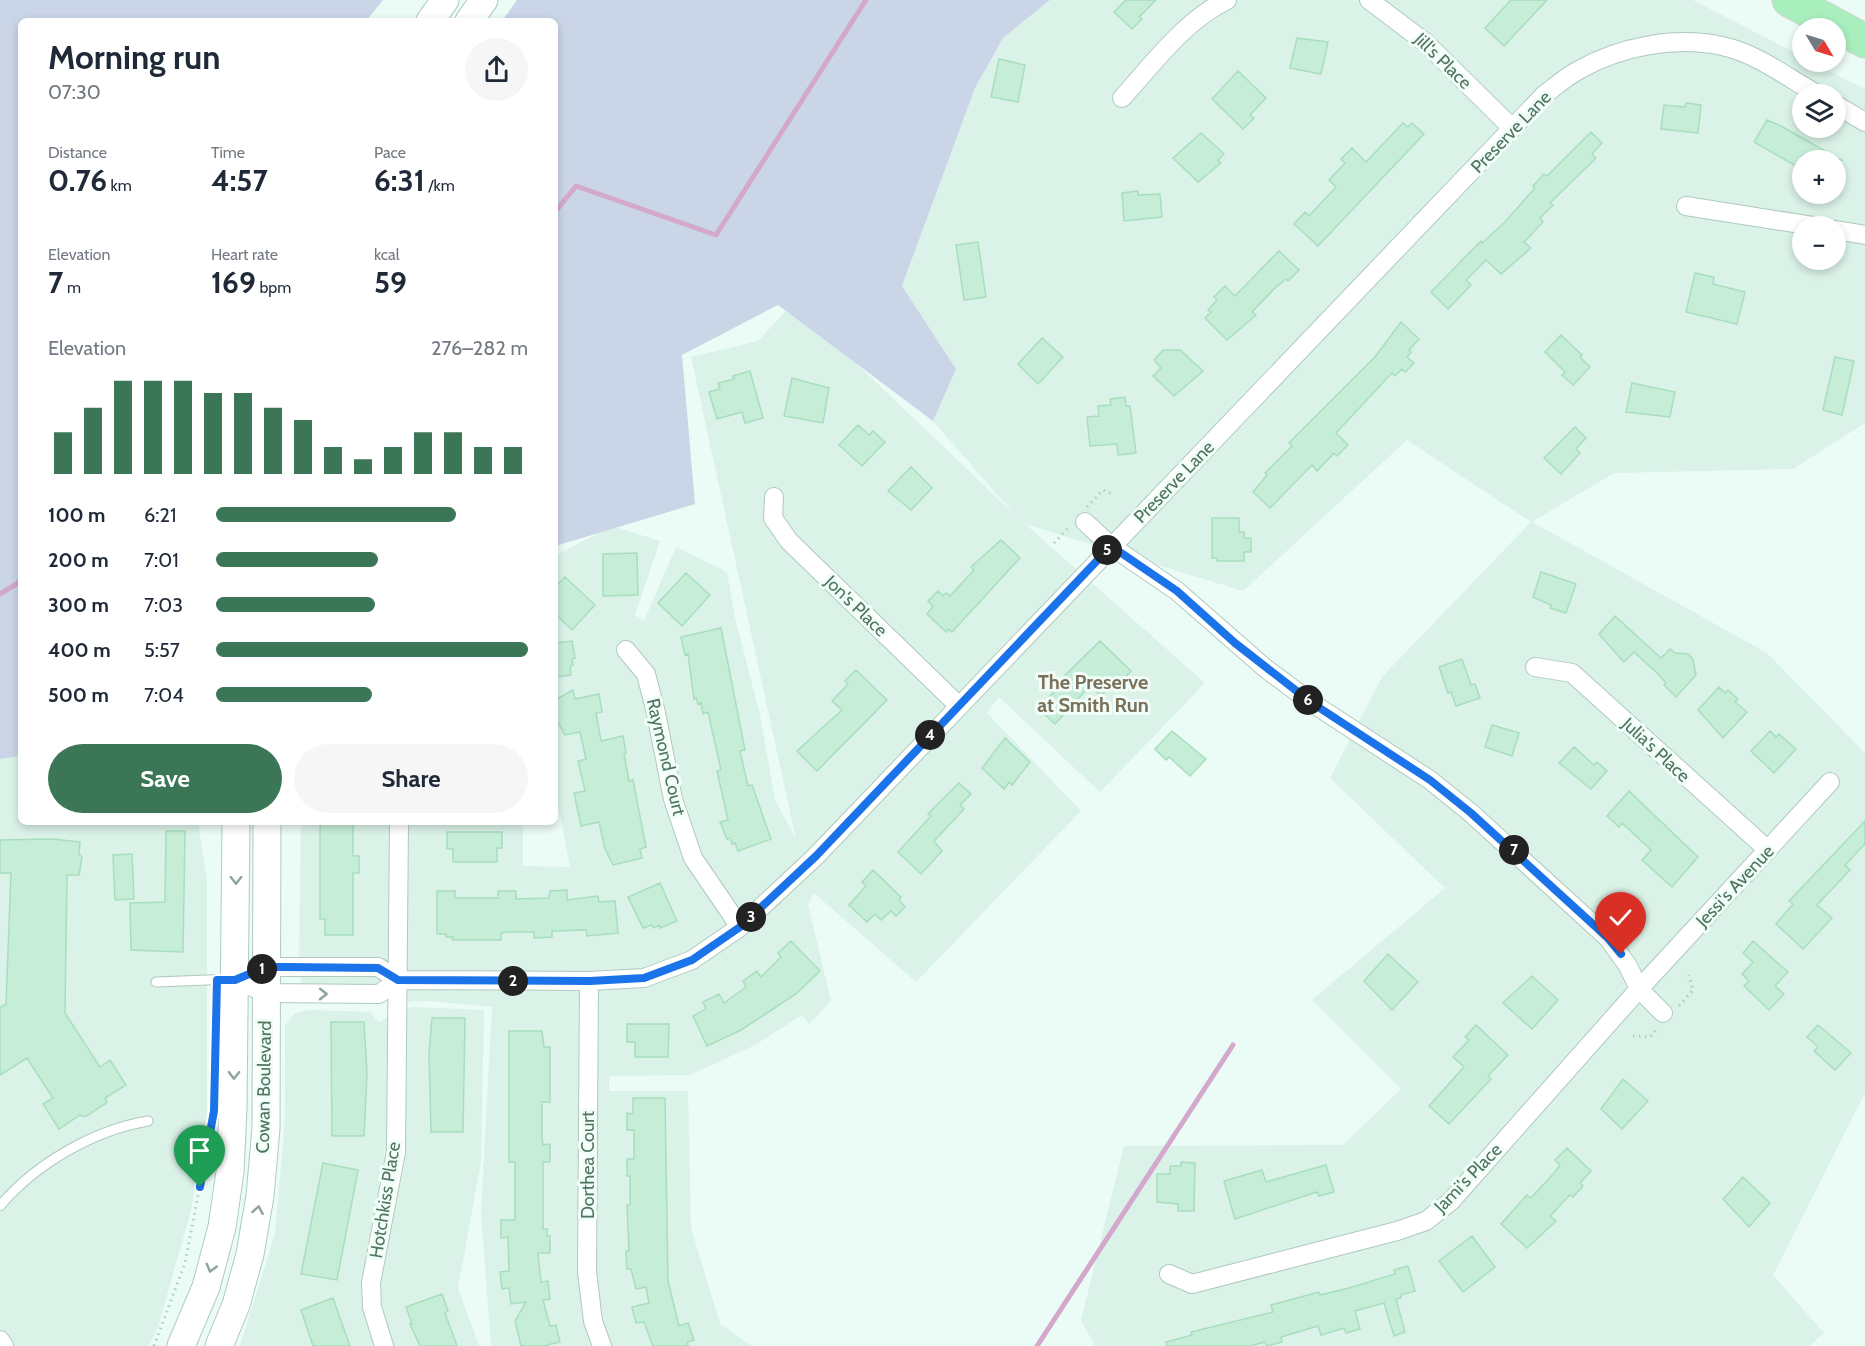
<!DOCTYPE html>
<html lang="en">
<head>
<meta charset="utf-8">
<style>
	body { margin:0; font-family:Cabin,sans-serif; background:#f6f6f7; color:#1f2937; height:100vh; display:flex; flex-direction:column; font-size:22px; white-space:nowrap }
	* { box-sizing:border-box; margin:0 }
	p { font-size:20px; color:#747a83 }
	.icon { flex:none; width:33px; height:33px; fill:none; stroke:currentColor; stroke-width:2; stroke-linecap:round; stroke-linejoin:round }
	.map { position:relative; flex:1; overflow:hidden }
	.side { position:absolute; left:18px; top:18px; width:540px; height:807px; display:flex; flex-direction:column; background:#fff; border-radius:9px; box-shadow:0 3px 9px #0003 }
	.side>* { flex:none }
	.needle { width:39px; rotate:128deg }
	.buttons { position:absolute; left:1792px; top:18px; display:grid; gap:12px }
	.buttons a { display:grid; place-items:center; width:54px; height:54px; border-radius:50%; background:#fff; box-shadow:0 3px 9px #0003; font-size:30px }
	.pin { position:absolute; display:grid; place-items:center; width:51px; height:51px; color:#fff; margin:-62px -26px; border-radius:50% 50% 50% 0; rotate:-45deg; box-shadow:0 0 6px #0007 }
	.pin .icon { rotate:45deg }
	.km { position:absolute; width:30px; height:30px; margin:-15px; border-radius:50%; background:#222; color:#fff; font-size:16px; line-height:30px; text-align:center }
	.round { display:grid; place-items:center; flex:none; width:63px; height:63px; border-radius:32px; background:#f6f6f7 }
	.summary { display:flex; align-items:center; justify-content:space-between; height:102px; padding:0 30px }
	h1 { font-size:33px; font-weight:700; line-height:45px }
	.figures { display:grid; grid-template-columns:repeat(3,1fr); gap:9px; height:102px; padding:6px 30px }
	.figures div { display:grid; align-content:center }
	.figures b { font-size:30px; font-weight:700 }
	.figures small { font-size:16px; font-weight:400 }
	.figures p { font-size:16px }
	.chart { height:168px; padding:12px 30px }
	.chart p { display:flex; justify-content:space-between }
	.chart svg { width:100%; height:108px; margin-top:6px; stroke:#3b7756; stroke-width:6 }
	.cta { display:flex; gap:12px; margin-top:auto; padding:12px 30px }
	.cta a { flex:1; height:69px; border-radius:36px; background:#3b7756; color:#fff; font-size:24px; font-weight:700; line-height:69px; text-align:center }
	.cta a+a { background:#f6f6f7; color:#1f2937 }
	ul { padding:0 30px; list-style:none; font-size:20px }
	li { display:grid; grid-template-columns:96px 72px 1fr; align-items:center; height:45px }
	li i { height:15px; border-radius:8px; background:#3b7756 }
	.map>svg:first-child { display:block }
	.residential { fill:#daf2e8; fill-rule:evenodd }
	.green { fill:#cad5e7 }
	.lines { fill:none; stroke-linecap:round; stroke-linejoin:round }
	.stream { stroke:#d3a8cb; stroke-width:5 }
	.building { fill:#c6edd7; stroke:#a8debe; stroke-width:1.5 }
	.service-casing { stroke:#afcabc; stroke-width:11 }
	.minor-casing { stroke:#afcabc; stroke-width:20 }
	.secondary-casing { stroke:#aeccbc; stroke-width:29 }
	.motorway-casing { stroke:#ced8d2; stroke-width:35 }
	.path { stroke:#a8d3ba; stroke-width:3; stroke-dasharray:1.5 4.5; stroke-linecap:butt }
	.service { stroke:#fff; stroke-width:9 }
	.minor { stroke:#fff; stroke-width:18 }
	.secondary { stroke:#fff; stroke-width:27 }
	.motorway { stroke:#a9eebd; stroke-width:33 }
	.oneway { stroke:#8da596 }
	.route-casing { stroke:#fff; stroke-width:12 }
	.route { stroke:#1a73e8; stroke-width:8 }
	.labels { text-anchor:middle; stroke-width:6; stroke-linejoin:round; paint-order:stroke }
	.street-label { font-size:18px; fill:#50745e; stroke:#f1fdf9 }
	.neighbourhood-label { font-size:20px; font-weight:bold; fill:#7b715b; stroke:#f1fdf9 }
</style>
</head>
<body>
<div class="map">
<svg width="1865" height="1346" viewBox="0 0 1865 1346">
	<rect width="100%" height="100%" fill="#ebfbf5"/>
	<path class="residential" d="M1050,0H1693L1803,57V62H1811L1865,89V423L1793,469L1614,473L1532,522L1767,653L1865,753V1093L1773,1275L1824,1333L1809,1346H1095L1081,1320L1124,1146L1343,1145L1401,1089L1312,1000L1445,888L1330,778L1382,677L1531,522L1407,440L1243,591L1025,524L1205,683L1100,792L999,697L987,713L1081,811L916,982L814,893L808,904L831,1001L809,1024L802,1015L755,1045L690,1075L609,1076V1091H688L691,1228L720,1324L752,1346H491L481,1213L492,1007L430,1001L303,1002L299,948L301,822H523V866L570,867L555,788V556L612,526L660,541L635,615L644,621L676,547L727,572L735,618L760,715L775,800L796,839L691,357L758,341L793,303L1016,516L933,421L956,369L902,286L975,88L1003,38ZM1803,94H1836V128H1803ZM1803,160H1836V194H1803ZM1803,226H1836V260H1803Z
		M21,756V822H198L207,881V1113L191,1211L157,1330L148,1346H0V759Z
		M412,1007L484,1010L481,1162L458,1288L479,1346H240L275,1234L285,1120V1025L295,1013L309,1010L371,1012L378,1022Z"/>
	<path class="green" d="M0,0H383L366,21H21V756L0,759Z
		M517,0H1050L1003,38L975,88L902,286L956,369L933,421L778,305L682,355L695,504L555,546V21H502Z"/>
	<g class="lines">
		<path class="stream" d="M555,212L576,186L716,235L866,0
			M0,594L21,581
			M1037,1346L1233,1045"/>
	</g>
	<path class="building" d="M1126,0H1156L1139,17L1142,19L1132,29L1114,12Z
		M1511,0H1547L1504,46L1485,28Z
		M1297,38L1328,42L1321,74L1290,68Z
		M999,59L1025,65L1018,102L991,97Z
		M1238,71L1266,98L1250,115L1254,118L1243,129L1212,99Z
		M1686,103L1701,105L1698,133L1661,129L1664,105L1685,107Z
		M1767,120L1781,126L1841,160H1803V170L1754,142Z
		M1403,123L1408,127L1412,123L1424,134L1318,246L1294,224L1305,212L1309,216L1336,187L1329,180L1345,163L1341,159L1352,148L1366,162Z
		M1591,132L1602,143L1592,154L1596,158L1550,203L1553,205L1540,218L1543,222L1524,242L1531,248L1501,274L1486,260L1466,280L1471,285L1448,309L1431,292L1481,241L1482,243L1504,223L1535,188L1533,186L1544,174L1547,176Z
		M1201,133L1224,154L1218,160L1221,163L1198,182L1173,158Z
		M1138,191V195L1160,194L1162,217L1124,221L1122,193Z
		M978,242L986,297L964,300L956,245Z
		M1279,251L1299,270L1288,281L1286,279L1275,288L1252,312L1256,315L1227,340L1205,318L1211,312L1208,310L1217,300L1214,297L1225,286L1235,296Z
		M1695,273L1714,277L1713,284L1745,292L1737,324L1686,312Z
		M1401,322L1419,339L1409,350L1411,352L1407,357L1414,363L1405,372L1402,369L1395,376L1392,373L1336,433L1348,445L1337,456L1334,453L1317,471L1312,465L1270,508L1253,492L1267,475L1265,473L1292,446L1289,443L1375,357Z
		M1561,335L1582,355L1580,357L1590,367L1573,385L1562,375L1565,372L1545,352Z
		M1042,338L1063,357L1038,384L1018,364Z
		M1163,350H1180L1203,371L1174,396L1153,376L1161,368L1154,360Z
		M1835,357L1854,361L1842,415L1823,410Z
		M750,371L763,418L745,423L742,412L717,419L709,392L720,389L718,383L734,379L733,376Z
		M792,378L829,388L823,423L784,416Z
		M1632,383L1675,392L1670,417L1626,412Z
		M1125,397L1126,406H1130L1136,453L1118,455L1117,444L1090,446L1087,417L1099,416L1098,406L1111,405L1110,399Z
		M858,425L869,435L873,431L885,442L862,466L839,445Z
		M1575,427L1586,438L1576,449L1580,453L1561,474L1544,458Z
		M911,467L932,488L911,510L888,491Z
		M1212,518H1239V532H1244V538H1251V552H1244V561H1217V558H1212Z
		M1001,540L1020,558L952,632L948,629L946,632L927,614L933,606L928,601L938,591L943,596L946,593L950,596L974,570L971,567Z
		M637,553L638,595L603,596V554Z
		M1541,572L1576,584L1566,613L1550,608L1551,605L1533,597Z
		M686,573L710,595L682,626L658,603Z
		M565,577L595,605L572,630L555,614V587Z
		M1615,616L1661,658L1670,649L1675,653L1688,654L1693,659L1696,675L1676,697L1664,685L1666,683L1658,674L1634,652L1624,662L1599,634Z
		M721,628L745,750L740,751L748,786L752,785L771,839L738,851L735,843L732,844L730,838L727,839L720,822L728,820L717,771L721,770L708,712L703,714L701,703L698,704L696,698L694,699L688,654L685,655L681,637Z
		M572,641L575,658L572,659L573,665L570,666L571,675L555,677V643Z
		M1100,641L1131,671L1120,683L1117,679L1101,696L1090,686L1055,724L1038,708L1053,693L1050,690Z
		M1462,659L1471,685L1475,684L1480,698L1456,706L1451,692L1448,693L1439,667Z
		M856,670L887,700L817,771L797,751L842,710L832,701L848,684L845,681Z
		M1719,687L1725,693L1728,690L1738,699L1735,702L1747,712L1723,738L1698,710Z
		M573,690L575,699L599,694L602,712L596,713L601,741L623,736L626,753L624,754L629,781L633,780L646,847L640,849L642,858L613,865L605,849L599,822L581,826L574,793L585,791L578,761L586,759L580,732L565,735L555,717V700Z
		M1492,725L1519,733L1512,756L1485,747Z
		M1172,731L1206,759L1190,776L1169,757L1166,760L1155,749Z
		M1770,731L1776,737L1779,734L1796,749L1774,773L1751,751Z
		M1005,738L1030,762L1012,785L1009,782L1004,789L982,768Z
		M1574,747L1594,765L1597,762L1607,771L1591,789L1559,763Z
		M959,783L971,794L960,805L964,809L934,841L942,851L921,874L898,852L931,816L928,814Z
		M1629,791L1698,857L1672,887L1642,860L1651,850L1622,823L1619,827L1607,816Z
		M1865,821V844L1845,865L1850,870L1817,905L1832,918L1803,949L1776,924L1793,904L1789,901Z
		M320,822H353V856H359V873H353V935H325V919H320Z
		M166,831H185L183,952L131,950L130,903L165,902Z
		M447,832H502V848H497V862H453V849H447Z
		M52,839L80,842L79,854L82,857L79,875H67L65,1013L100,1067L110,1060L126,1085L105,1098L107,1102L105,1104L85,1117L80,1115L59,1129L43,1104L53,1098L27,1058L0,1075V1008L6,1004L11,873H0V840Z
		M132,854L134,899L115,900L113,855Z
		M873,870L901,897L899,900L905,907L896,916L891,911L881,920L875,914L867,922L849,905L866,886L862,882Z
		M660,883L677,921L660,928L659,925L653,928L652,925L643,928L628,897Z
		M567,890V900L598,896L599,902L615,901L618,933L587,936L586,930L552,931V937L534,938V932H507L501,933V940H452L453,937H446V934H437V891H455V898H498V891H516V899L549,898L550,891Z
		M791,941L820,971L796,994L741,1030L707,1046L693,1016L706,1009L703,1002L719,994L724,1003L746,987L743,981L757,971L761,977L781,957L778,953Z
		M1753,941L1788,972L1775,986L1784,994L1769,1010L1744,986L1749,981L1742,974L1753,962L1743,953Z
		M1388,954L1418,982L1392,1010L1364,981Z
		M1532,976L1558,1000L1532,1029L1503,1003Z
		M432,1018H465L463,1132H431L429,1054Z
		M331,1022H364L367,1073L364,1136H332Z
		M627,1024H669L668,1057H635V1042H627Z
		M1476,1025L1508,1055L1488,1076L1491,1079L1449,1124L1429,1106L1464,1067L1453,1057L1469,1040L1465,1037Z
		M1818,1025L1851,1053L1835,1070L1814,1051L1818,1047L1807,1037Z
		M509,1031H542L544,1047H550V1102H542V1138L543,1145L550,1144V1162H543V1229H547V1236H550V1253H538L541,1282L548,1281L550,1299L543,1300L550,1326L556,1325L560,1342L543,1346H521L515,1321L526,1302L511,1304L509,1288L502,1289L500,1272L509,1271L508,1237L501,1238V1220H515V1162H509Z
		M1623,1079L1648,1101L1622,1129L1601,1109Z
		M633,1098H665L668,1281L679,1326L688,1323L694,1340L687,1342L688,1346H653L644,1322L636,1323L632,1307L649,1303L646,1287L636,1289L631,1269H627L626,1251H629L627,1205H630V1176H627V1159H634V1130H627V1113L633,1114Z
		M1567,1148L1591,1171L1580,1183L1583,1186L1573,1197L1570,1195L1550,1216L1556,1221L1527,1248L1501,1224L1527,1195L1531,1198L1555,1172L1560,1165L1555,1160Z
		M1181,1162L1195,1163L1194,1211H1178V1204L1157,1202V1174H1170V1166H1181Z
		M323,1163L358,1170L337,1280L301,1274Z
		M1326,1165L1334,1192L1319,1196L1317,1192L1235,1219L1224,1181L1262,1170L1266,1182Z
		M1743,1177L1770,1203L1749,1227L1723,1199Z
		M1472,1236L1495,1267L1463,1292L1439,1261Z
		M1408,1266L1415,1291L1401,1295V1298L1396,1299L1405,1332L1394,1336L1384,1303L1355,1311L1360,1329L1346,1333L1344,1328L1321,1335L1318,1326L1281,1337L1282,1342L1267,1346L1265,1342L1250,1346H1167L1166,1342L1192,1335L1191,1332L1273,1312L1271,1305L1319,1292L1320,1295L1349,1288L1395,1274L1394,1270Z
		M442,1294L448,1311L445,1313L457,1346H420L410,1324H412L406,1307Z
		M333,1298L350,1346H313L301,1310Z"/>
	<g class="lines">
		<defs>
			<path id="service" d="M156,982L233,979
				M0,1206C35,1164 94,1130 148,1121"/>
			<path id="minor" d="M1369,0L1426,43L1512,128
				M1122,98C1153,64 1185,20 1227,0
				M1836,105L1865,122
				M1686,206L1813,226
				M1836,230L1865,235
				M774,497L773,518L789,541L958,705
				M1085,522L1111,546L1177,591L1265,668L1312,703L1430,780L1471,813L1608,938L1628,966L1639,989L1663,1013
				M626,650L646,674L656,713L673,799L693,858L740,927
				M1535,667L1572,673L1768,850
				M235,979L266,967H378L398,980L589,981L644,978L692,960L740,927L816,856L1545,94C1556,86 1567,76 1579,70C1621,46 1676,36 1722,46C1756,53 1788,78 1817,94
				M235,979L265,993L379,994L398,980
				M589,981L587,1272L593,1321L602,1346
				M1169,1274L1192,1284L1397,1231L1426,1221L1451,1201L1639,989L1830,782
				M0,1340L4,1346
				M384,1346L372,1307L371,1283L396,1152L399,822"/>
			<path id="secondary" d="M430,21L445,0
				M469,21L484,0
				M181,1346L206,1287L222,1227L230,1172L233,1108L236,822
				M219,1346L236,1305L250,1254L260,1196L266,1128L267,822"/>
			<path id="motorway" d="M1789,0L1865,41"/>
		</defs>
		<use href="#service" class="service-casing"/>
		<use href="#minor" class="minor-casing"/>
		<use href="#secondary" class="secondary-casing"/>
		<use href="#motorway" class="motorway-casing"/>
		<path class="path" d="M1087,507L1103,490L1114,495
			M1054,543L1069,527
			M1679,1006L1693,990L1689,975
			M1633,1036L1650,1037L1658,1028
			M154,1346L185,1263L208,1144"/>
		<use href="#service" class="service"/>
		<use href="#minor" class="minor"/>
		<use href="#secondary" class="secondary"/>
		<use href="#motorway" class="motorway"/>
	</g>
	<defs><path id="oneway-chevron" d="M-2-3.5L2.5 0L-2 3.5" fill="none" stroke-width="1.6" stroke-linecap="round" stroke-linejoin="round" transform="scale(1.5)"/></defs>
	<g class="oneway">
		<use href="#oneway-chevron" transform="translate(236 880) rotate(90)"/>
		<use href="#oneway-chevron" transform="translate(323 994)"/>
		<use href="#oneway-chevron" transform="translate(234 1075) rotate(91)"/>
		<use href="#oneway-chevron" transform="translate(258 1210) rotate(-80)"/>
		<use href="#oneway-chevron" transform="translate(211 1268) rotate(105)"/>
	</g>
	<g class="lines">
		<defs>
			<path id="route" d="M200,1187L214,1111L217,980H235L266,967H286L378,968L398,980L590,981L644,978L692,960L740,927L816,856L1111,546L1177,591L1235,643L1312,703L1430,780L1471,813L1608,938L1621,954"/>
		</defs>
		<use href="#route" class="route-casing"/>
		<use href="#route" class="route"/>
	</g>
	<g class="labels">
		<g class="street-label">
			<text transform="translate(1443 61) rotate(44)" y="6">Jill's Place</text>
			<text transform="translate(1511 132) rotate(-46)" y="6">Preserve Lane</text>
			<text transform="translate(1174 482) rotate(-46)" y="6">Preserve Lane</text>
			<text transform="translate(856 606) rotate(44)" y="6">Jon's Place</text>
			<text transform="translate(1656 750) rotate(43)" y="6">Julia's Place</text>
			<text transform="translate(666 757) rotate(77)" y="6">Raymond Court</text>
			<text transform="translate(1735 886) rotate(-47)" y="6">Jessi's Avenue</text>
			<text transform="translate(264 1087) rotate(-89)" y="6">Cowan Boulevard</text>
			<text transform="translate(588 1165) rotate(-90)" y="6">Dorthea Court</text>
			<text transform="translate(1468 1178) rotate(-46)" y="6">Jami's Place</text>
			<text transform="translate(385 1200) rotate(-81)" y="6">Hotchkiss Place</text>
		</g>
		<g class="neighbourhood-label">
			<text x="1093" y="689">The Preserve<tspan x="1093" dy="23">at Smith Run</tspan></text>
		</g>
	</g>
</svg>
<div class="buttons">
<a><svg class="needle" viewBox="-14 -14 28 28"><path d="M0-13l5 13h-10z" fill="#e53935"/><path d="M0 13l5-13h-10z" fill="#747a83"/></svg></a>
<a><svg class="icon" aria-label="layers" viewBox="0 0 24 24"><path d="M12 4l9 5-9 5-9-5zM3 14l9 5 9-5"/></svg></a>
<a>+</a>
<a>−</a>
</div>
<div class="pin" style="left:200px;top:1187px;background:#1e9e55"><svg class="icon" aria-label="arrive" viewBox="0 0 24 24"><path d="M6 21V4h12l-3 4 3 4H6"/></svg></div>
<div class="pin" style="left:1621px;top:954px;background:#d93025"><svg class="icon" aria-label="check" viewBox="0 0 24 24"><path d="M5 12l5 5 9-10"/></svg></div>
<b class="km" style="left:262px;top:969px">1</b>
<b class="km" style="left:513px;top:981px">2</b>
<b class="km" style="left:751px;top:917px">3</b>
<b class="km" style="left:930px;top:735px">4</b>
<b class="km" style="left:1107px;top:550px">5</b>
<b class="km" style="left:1308px;top:700px">6</b>
<b class="km" style="left:1514px;top:850px">7</b>
<section class="side">
<div class="summary"><div><h1>Morning run</h1><p>07:30</p></div><a class="round"><svg class="icon" aria-label="share" viewBox="0 0 24 24"><path d="M12 15V3M7 8l5-5 5 5M5 13v7h14v-7"/></svg></a></div>
<div class="figures">
<div><p>Distance</p><b>0.76<small> km</small></b></div>
<div><p>Time</p><b>4:57</b></div>
<div><p>Pace</p><b>6:31<small> /km</small></b></div>
</div>
<div class="figures">
<div><p>Elevation</p><b>7<small> m</small></b></div>
<div><p>Heart rate</p><b>169<small> bpm</small></b></div>
<div><p>kcal</p><b>59</b></div>
</div>
<div class="chart"><p><span>Elevation</span>276–282 m</p>
<svg viewBox="0 0 160 44" preserveAspectRatio="none"><path d="M5 44V27M15 44V17M25 44V6M35 44V6M45 44V6M55 44V11M65 44V11M75 44V17M85 44V22M95 44V33M105 44V38M115 44V33M125 44V27M135 44V27M145 44V33M155 44V33"/></svg>
</div>
<ul>
<li><b>100 m</b>6:21<i style="width:77%"></i></li>
<li><b>200 m</b>7:01<i style="width:52%"></i></li>
<li><b>300 m</b>7:03<i style="width:51%"></i></li>
<li><b>400 m</b>5:57<i style="width:100%"></i></li>
<li><b>500 m</b>7:04<i style="width:50%"></i></li>
</ul>
<div class="cta"><a>Save</a><a>Share</a></div>
</section>
</div>
</body>
</html>
